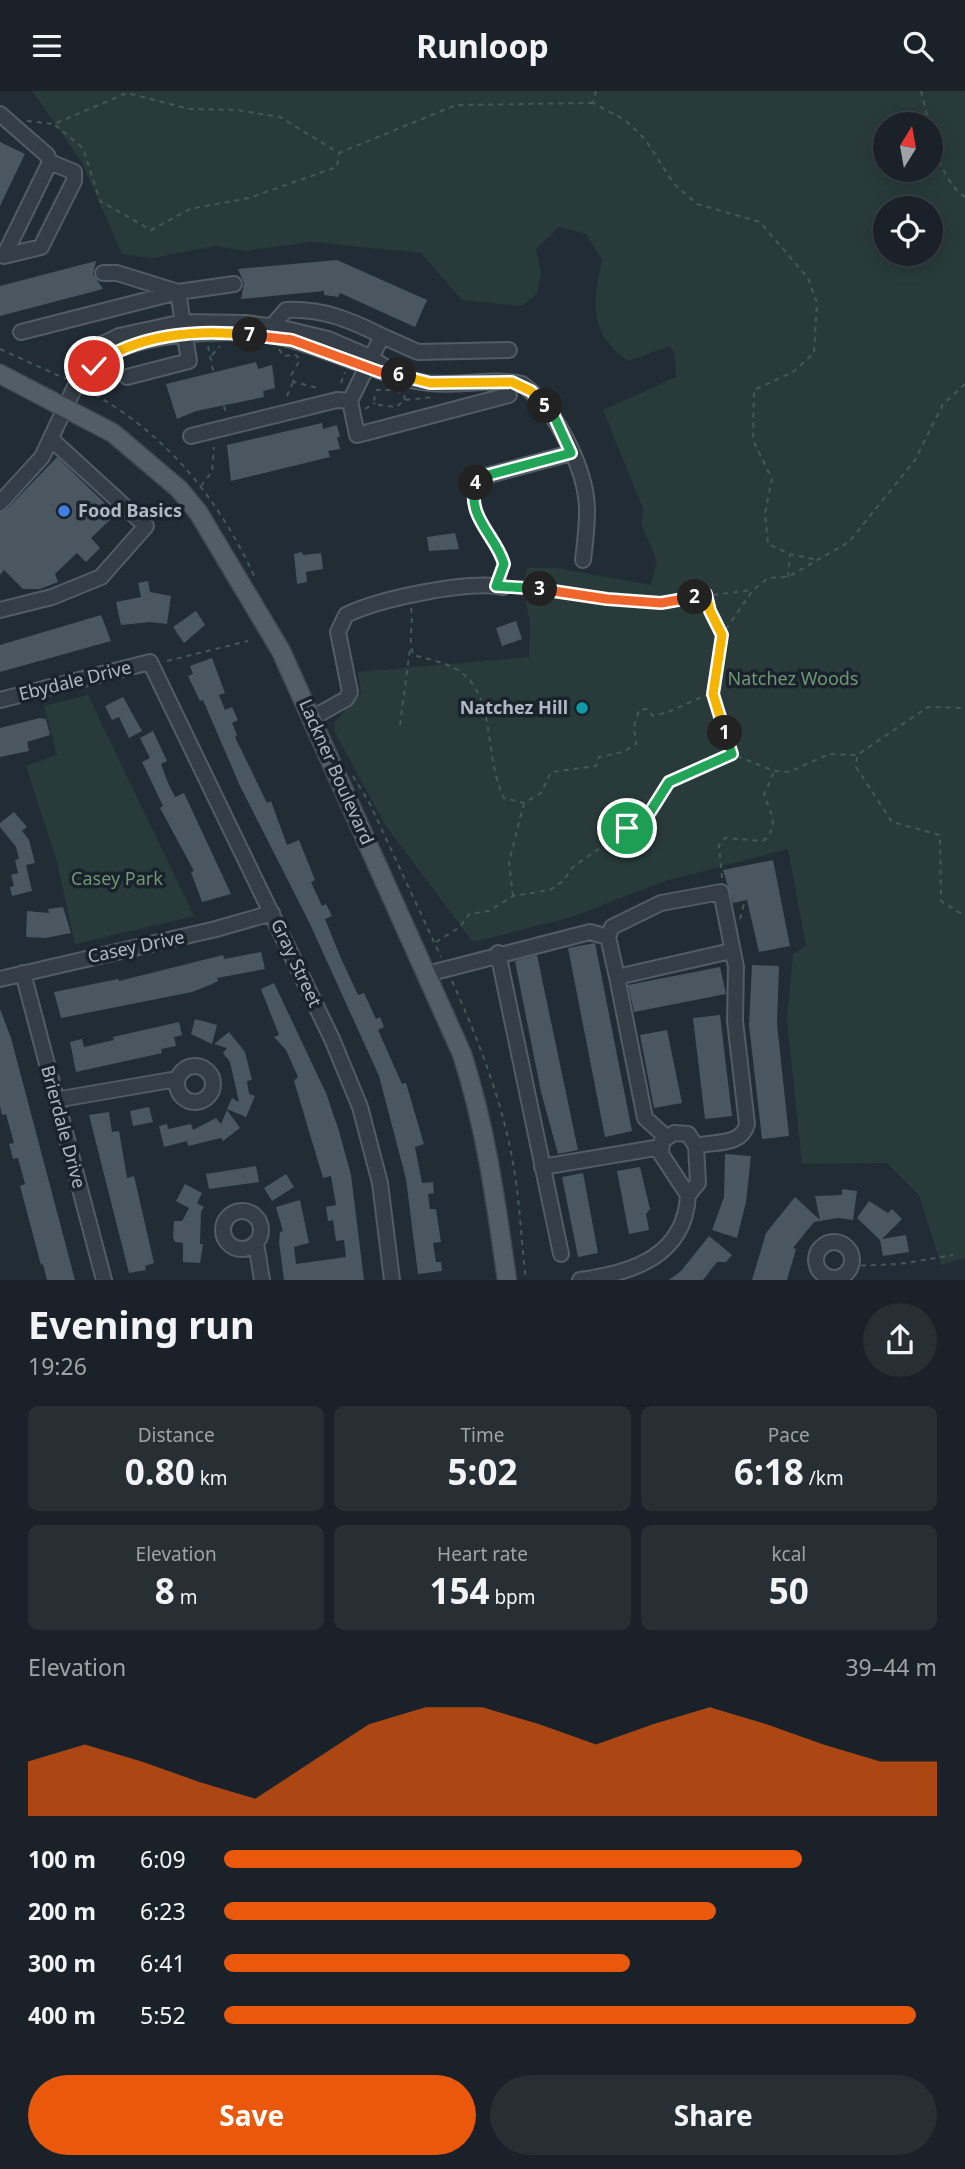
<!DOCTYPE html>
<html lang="en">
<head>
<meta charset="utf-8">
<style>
	body { margin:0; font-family:"Noto Sans",sans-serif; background:#272e34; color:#f1f3f6; height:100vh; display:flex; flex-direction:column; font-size:26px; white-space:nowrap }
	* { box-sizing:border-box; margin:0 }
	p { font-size:23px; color:#9fa3a8 }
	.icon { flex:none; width:38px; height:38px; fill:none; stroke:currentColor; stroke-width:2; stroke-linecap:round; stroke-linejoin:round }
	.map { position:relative; height:1189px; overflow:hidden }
	.panel { display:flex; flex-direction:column; background:#1a2128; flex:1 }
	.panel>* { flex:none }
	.needle { width:46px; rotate:11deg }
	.tools { position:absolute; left:873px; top:21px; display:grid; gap:14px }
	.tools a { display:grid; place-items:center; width:70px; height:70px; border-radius:50%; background:#1a2128; box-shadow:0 4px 18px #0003,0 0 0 2px #383e45; font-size:35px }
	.pin { position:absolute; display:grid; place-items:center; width:60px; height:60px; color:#fff; margin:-30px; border:4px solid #fff; border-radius:50%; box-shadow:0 2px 7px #0007 }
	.km { position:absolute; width:35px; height:35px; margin:-18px; border-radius:50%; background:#222; color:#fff; font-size:19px; line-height:35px; text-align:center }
	.round { display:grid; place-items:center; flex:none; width:74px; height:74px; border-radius:37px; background:#272e34 }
	.headline { display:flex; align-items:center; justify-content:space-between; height:119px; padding:0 28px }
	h1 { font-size:38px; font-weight:700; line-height:52px }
	.figures { display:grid; grid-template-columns:repeat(3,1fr); gap:10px; height:119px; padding:7px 28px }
	.figures div { display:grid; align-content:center; border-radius:10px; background:#272e34; text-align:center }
	.figures b { font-size:35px; font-weight:700 }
	.figures small { font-size:19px; font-weight:400 }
	.figures p { font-size:19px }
	.chart { height:196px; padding:14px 28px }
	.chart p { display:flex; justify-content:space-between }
	.chart svg { width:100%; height:126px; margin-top:7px; fill:#ea580c; opacity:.7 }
	.action { display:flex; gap:14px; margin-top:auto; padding:14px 28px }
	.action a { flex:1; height:80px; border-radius:42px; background:#ea580c; color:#fff; font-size:28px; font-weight:700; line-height:80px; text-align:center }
	.action a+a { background:#272e34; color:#f1f3f6 }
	ul { padding:0 28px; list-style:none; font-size:23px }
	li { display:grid; grid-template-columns:112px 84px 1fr; align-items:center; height:52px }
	li i { height:18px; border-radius:9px; background:#ea580c }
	header { display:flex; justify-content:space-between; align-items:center; height:91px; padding:0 28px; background:#1a2128; font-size:32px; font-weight:700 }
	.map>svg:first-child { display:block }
	.green { fill:#283b3a; fill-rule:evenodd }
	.building { fill:#4a5761 }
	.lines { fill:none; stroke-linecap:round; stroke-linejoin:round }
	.minor-casing { stroke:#525c64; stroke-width:18 }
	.major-casing { stroke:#3e4750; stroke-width:21 }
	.path { stroke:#455758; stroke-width:2; stroke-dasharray:5 5; stroke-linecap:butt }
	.minor { stroke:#353e46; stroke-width:14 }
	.major { stroke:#535d66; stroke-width:18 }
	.split-1-casing { stroke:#fff; stroke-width:14 }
	.split-2-casing { stroke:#fff; stroke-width:14 }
	.split-3-casing { stroke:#fff; stroke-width:14 }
	.split-4-casing { stroke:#fff; stroke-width:14 }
	.split-5-casing { stroke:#fff; stroke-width:14 }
	.split-6-casing { stroke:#fff; stroke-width:14 }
	.split-7-casing { stroke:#fff; stroke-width:14 }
	.split-8-casing { stroke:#fff; stroke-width:14 }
	.split-1 { stroke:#22a559; stroke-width:9 }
	.split-2 { stroke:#f5b400; stroke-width:9 }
	.split-3 { stroke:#f0652b; stroke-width:9 }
	.split-4 { stroke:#22a559; stroke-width:9 }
	.split-5 { stroke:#22a559; stroke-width:9 }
	.split-6 { stroke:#f5b400; stroke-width:9 }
	.split-7 { stroke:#f0652b; stroke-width:9 }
	.split-8 { stroke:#f5b400; stroke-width:9 }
	.shop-dot { fill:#3f7fe0; stroke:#1a232b; stroke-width:2.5 }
	.culture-dot { fill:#0f9aa8; stroke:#1a232b; stroke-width:2.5 }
	.labels { text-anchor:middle; stroke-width:7; stroke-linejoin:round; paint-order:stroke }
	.poi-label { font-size:18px; font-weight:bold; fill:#afb9c3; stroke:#1a232b; text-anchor:start }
	.park-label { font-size:18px; fill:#709675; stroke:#1a232b }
	.street-label { font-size:18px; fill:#afb9c3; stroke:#1a232b }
</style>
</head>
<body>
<header><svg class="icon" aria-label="menu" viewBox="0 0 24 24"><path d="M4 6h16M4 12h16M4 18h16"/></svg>Runloop<svg class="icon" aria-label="search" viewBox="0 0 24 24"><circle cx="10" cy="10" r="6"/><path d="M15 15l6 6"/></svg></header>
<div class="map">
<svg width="965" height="1189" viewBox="0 0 965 1189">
	<rect width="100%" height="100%" fill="#222c35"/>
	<path class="green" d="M32,0H965V1167L941,1174L919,1104L887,1072L802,1073L787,929L793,863L806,855L788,758L662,791L572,826L473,851L386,735L334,640L335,631L361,601L358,581L529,566L530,532L523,493L527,477H557L651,494L657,470L641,432L644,420L603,319L676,286L675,263L670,255L628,270C588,241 593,213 602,169L586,143L559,136L536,158L541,182L537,203L521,215L462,209L421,162L311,151L245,160L215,155L152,167L122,163L81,70ZM886,33H931V79H886ZM886,117H931V163H886Z
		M88,604L194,825L75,853L57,771L26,675L57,664L44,615Z"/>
	<path class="building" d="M0,51L25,63L0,115Z
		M337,169L427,209L415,236L340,202L338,206L324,204V200L241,208L244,192L238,178Z
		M96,170L93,183L103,198L0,225V195Z
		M256,271L258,278L272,274L275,297L263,300L264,306L196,320L177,328L166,293Z
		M322,332L323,338L337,334L340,346H337L340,358L328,360L330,366L231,390L227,354Z
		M57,366L116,423L91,447L100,457L86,471L77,462L55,483L58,491L40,498H23L4,479L0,484V421L7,418Z
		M455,442L459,458L429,460L427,446Z
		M302,461L303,464L321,462L323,478L306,481L307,491L297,493L294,463Z
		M148,490L150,501L171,505L167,533L150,531L121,534L116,511L141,506L138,492Z
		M196,520L205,534L184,552L173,536Z
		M101,524L111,550L0,581V554Z
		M516,530L522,548L502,555L496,537Z
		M212,567L225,602L219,604L225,619L232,616L238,629L232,632L237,644L235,646L267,712L271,710L287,754L299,749L315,789L311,791L322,815L326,813L332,825L325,828L340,865L358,904L364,902L376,928L380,926L384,936L378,939L402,993L406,992L424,1053L415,1056L422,1092L433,1091L434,1102L428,1103L430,1118H436L441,1151L433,1152L436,1171H441L442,1180L418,1183L406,1088L379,985L310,833L240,695L203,609L200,610L188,585L193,583L190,575Z
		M123,606L142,640L129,647L119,626L112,629L105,615Z
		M40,627L46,628L50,644L27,651L29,660L0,666V637Z
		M153,640L167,670L161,673L168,692L175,706L184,702L231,803L202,811L191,781L194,780L160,717L163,715L142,671L150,667L140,647Z
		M14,721L27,736L22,740L29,749L35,772L26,774L32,800L12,805L10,796L14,795L11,784L18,782L15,769L19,768L16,756L0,736V732Z
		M773,769L790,855L759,861L747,809L733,812L723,779Z
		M63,816L71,842L45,847L26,846L27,820L49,822L48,818Z
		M595,852L632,1040L605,1046L568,857Z
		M261,861L265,878L217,887L218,890L210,894L192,901L61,927L54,901L118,888L119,890L223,864L224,868Z
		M537,864L578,1059L558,1063L541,1001L515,870Z
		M752,874L779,875L777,933L789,1045L762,1048L749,934Z
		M720,876L726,903L634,921L628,894Z
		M274,892L326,1002L339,1040L351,1084L364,1189H284L279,1151L280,1141L283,1140L276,1116L300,1109L309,1152L294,1156L296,1173L346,1166L344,1149L336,1150L333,1129L328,1130L326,1116L336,1114L331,1085L323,1087L294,990L298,986L286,959L274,946L279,944L261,898Z
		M0,918L11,947L75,1189H47L43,1173L41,1174L20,1095L25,1093L18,1067L13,1068L9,1053L14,1052L6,1023L2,1024L0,1015Z
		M720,924L732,1025L705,1028L693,927Z
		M195,928L217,934L212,953L191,943Z
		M179,931L182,944L174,946L176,955L161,958L162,962L76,981L70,951L82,948L84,956L114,949L113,946Z
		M667,939L682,1012L654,1017L640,944Z
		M229,941L245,961L252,989L247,990L249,1003L255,1005L246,1026L227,1018L232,1007L239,1011L230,971L223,962L227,957L214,953Z
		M149,1016L153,1031L133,1035L130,1020Z
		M227,1019L240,1037L223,1050L221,1047L188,1055L187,1050L164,1056L159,1035L167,1033L168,1038L191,1033L193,1039L216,1027L221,1033Z
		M109,1021L112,1041L119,1040L127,1087L134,1085L154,1172L145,1175L146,1179L129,1182L89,1024Z
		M725,1063L751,1065L746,1111L737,1147L712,1139L724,1106Z
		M256,1075L259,1091L209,1098L206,1083Z
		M640,1076L650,1118L646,1123L649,1139L629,1143L617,1080Z
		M583,1082L598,1162L578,1166L562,1086Z
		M286,1083L294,1096L272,1110L264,1097Z
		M185,1093L202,1102L197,1112L204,1116L201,1121L200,1153H203L200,1172L183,1171V1152L175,1151L173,1146L174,1130H182L189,1117L176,1110Z
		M842,1098L857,1100L853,1129L838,1127L814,1131L793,1157L796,1158L787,1189H752L766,1142L795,1106L820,1129L815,1105L842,1104Z
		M869,1110L888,1122L892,1118L902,1128L882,1148L906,1144L909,1161L883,1165L880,1149L857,1127Z
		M709,1145L732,1164L726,1171H717L703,1189H669L681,1180Z"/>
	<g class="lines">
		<defs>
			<path id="minor" d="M0,23L47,64L50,71L74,81V90L41,156L4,165L50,71
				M103,182H117L178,201L234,193
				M21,241L178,201L189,270L127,286
				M271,243L272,235L286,219C321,217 351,229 382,245L350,310L357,344L509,304
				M382,245L418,261L509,259
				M79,287C89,279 100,267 112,261C158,240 248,235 295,250C338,263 378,283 421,291C454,297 489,286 522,293C555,317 587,378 587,420C587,436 585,453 583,469
				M191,345L337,309L350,310
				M471,389L571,362
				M0,412L42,366L79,287L83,269L96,256L119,245L183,231L246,232L282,237L328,248L370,266L388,278
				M0,519L52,506L101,486L146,435L51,348
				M0,609L150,571L332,948L360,1016L380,1092L392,1189
				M312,627L346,608L350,601L338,541L346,524C378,508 468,489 503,496
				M498,862L561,1163
				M23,882L104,1189
				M427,883L590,841L608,846
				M617,886L608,846L612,836L661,812L721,801L736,876L735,930L747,1033C742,1055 715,1050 696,1055
				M0,888L216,838L272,822
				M177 993a18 18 0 1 1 36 0a18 18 0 1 1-36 0Z
				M55,1009L177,988
				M666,1046L645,1027L617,886L731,860
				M542,1076L661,1056
				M223 1139a19 19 0 1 1 38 0a19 19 0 1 1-38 0Z
				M816 1169a18 18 0 1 1 36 0a18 18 0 1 1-36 0Z
				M256,1152L262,1189
				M580,1189C631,1182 685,1166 688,1104L661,1063L662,1050L674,1042L688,1043L696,1055L698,1092L688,1104"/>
			<path id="major" d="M0,283L113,342L179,398L198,421L281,560L462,963C486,1037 496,1112 507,1189"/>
		</defs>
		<use href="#minor" class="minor-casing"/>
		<use href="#major" class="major-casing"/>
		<path class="path" d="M596,0L593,12L625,29L645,48L674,93L697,113L760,131L808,187L817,212L814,262L793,281L754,299L753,349L772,388L765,422L768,453L790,463L818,469
			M921,0L929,33
			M27,30L54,33L127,2L190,18L237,19L280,26L339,62L456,14L592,12
			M55,34L83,57L100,110L151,139L190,118L249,107L337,76L339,63
			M931,41C936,63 946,94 965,106
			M208,255L214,284
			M0,258L66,288
			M279,258L283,265L296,264L300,269L291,284L294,291L318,297
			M212,264L220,255
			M341,292L345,281
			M965,293L943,313L915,369L849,451L788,486L768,487L753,499L722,544L713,603L732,663L774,680L789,681L829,663L857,664L928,616L965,617
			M86,299C165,340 220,409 256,489
			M287,305L293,291
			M405,309L404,304L397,299H377L374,308L379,314L396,316L405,309L434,306
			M224,315L226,324
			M365,318L375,312
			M201,395L212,381L214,356
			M473,400L483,439L503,469L501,484
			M788,486L790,464
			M515,497H551L607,508L661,511L752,499
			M706,505L710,520L722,544
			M411,517C414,532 407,552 414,564C427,568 444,571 456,578C498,602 483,667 504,707L524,712L541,702L551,681L596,675L599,666L623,661L636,653L634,636L639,619L647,618L653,625C676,620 690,609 712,603
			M167,570L248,550
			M400,634L410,558
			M857,666L856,676L892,731L940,744L941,810L965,825
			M353,685L370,713L441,866
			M722,787L719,754L725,747L763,750C780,736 771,722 764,704L774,681
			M513,805L509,771L524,712
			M740,828L744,813
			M436,851L460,836L469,823L489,820L513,805L550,799L563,790L573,776L651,721L669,691L731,663
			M452,890C478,948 502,1009 513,1072C520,1110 521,1150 526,1189
			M851,1175L900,1173L953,1164"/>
		<use href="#minor" class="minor"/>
		<use href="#major" class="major"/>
	</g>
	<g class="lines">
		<defs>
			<path id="split-1" d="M627,737L650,721L669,691L732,663L725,642"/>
			<path id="split-2" d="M695,506L706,503L710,520L722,544L713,603L725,642"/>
			<path id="split-3" d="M540,498L607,508L661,512L695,506"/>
			<path id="split-4" d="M476,392C465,425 497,446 504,473L496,495L540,498"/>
			<path id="split-5" d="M476,392L477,387L571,362L554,325L545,315"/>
			<path id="split-6" d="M399,284L430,292L512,291L531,300L545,315"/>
			<path id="split-7" d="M250,244L292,249L380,281L399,284"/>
			<path id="split-8" d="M94,275C136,243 198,238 250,244"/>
		</defs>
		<use href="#split-1" class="split-1-casing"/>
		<use href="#split-2" class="split-2-casing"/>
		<use href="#split-3" class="split-3-casing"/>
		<use href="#split-4" class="split-4-casing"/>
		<use href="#split-5" class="split-5-casing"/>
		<use href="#split-6" class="split-6-casing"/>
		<use href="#split-7" class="split-7-casing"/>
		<use href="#split-8" class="split-8-casing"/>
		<use href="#split-1" class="split-1"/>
		<use href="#split-2" class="split-2"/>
		<use href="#split-3" class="split-3"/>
		<use href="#split-4" class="split-4"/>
		<use href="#split-5" class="split-5"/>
		<use href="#split-6" class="split-6"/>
		<use href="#split-7" class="split-7"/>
		<use href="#split-8" class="split-8"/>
	</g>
	<circle class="shop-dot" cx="64" cy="420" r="7"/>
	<circle class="culture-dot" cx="582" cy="617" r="7"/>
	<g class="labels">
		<g class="poi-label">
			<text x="78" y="426">Food Basics</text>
			<text x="568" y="623" text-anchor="end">Natchez Hill</text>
		</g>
		<g class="park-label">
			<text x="793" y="594">Natchez Woods</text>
			<text x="117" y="794">Casey Park</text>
		</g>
		<g class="street-label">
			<text transform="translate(75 590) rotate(-14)" y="6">Ebydale Drive</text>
			<text transform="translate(336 681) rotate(66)" y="6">Lackner Boulevard</text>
			<text transform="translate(136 856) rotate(-12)" y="6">Casey Drive</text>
			<text transform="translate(296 872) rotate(65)" y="6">Gray Street</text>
			<text transform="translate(63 1036) rotate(75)" y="6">Brierdale Drive</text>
		</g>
	</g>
</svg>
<div class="tools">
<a><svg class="needle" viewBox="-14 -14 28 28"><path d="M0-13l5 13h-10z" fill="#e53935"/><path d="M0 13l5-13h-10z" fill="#9fa3a8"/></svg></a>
<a><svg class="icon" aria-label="locate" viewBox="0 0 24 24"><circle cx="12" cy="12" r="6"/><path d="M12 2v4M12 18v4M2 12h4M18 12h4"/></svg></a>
</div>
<div class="pin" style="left:627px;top:737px;background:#1e9e55"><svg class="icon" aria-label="arrive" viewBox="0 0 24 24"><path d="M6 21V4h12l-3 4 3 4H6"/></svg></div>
<div class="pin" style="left:94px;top:275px;background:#d93025"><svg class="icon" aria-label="check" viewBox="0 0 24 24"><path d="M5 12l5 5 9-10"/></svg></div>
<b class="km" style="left:725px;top:642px">1</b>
<b class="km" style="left:695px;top:506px">2</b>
<b class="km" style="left:540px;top:498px">3</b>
<b class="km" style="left:476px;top:392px">4</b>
<b class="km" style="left:545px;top:315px">5</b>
<b class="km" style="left:399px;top:284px">6</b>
<b class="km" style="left:250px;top:244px">7</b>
</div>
<section class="panel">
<div class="headline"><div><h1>Evening run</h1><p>19:26</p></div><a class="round"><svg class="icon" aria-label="share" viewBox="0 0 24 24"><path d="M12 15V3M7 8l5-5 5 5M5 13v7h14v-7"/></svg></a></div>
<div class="figures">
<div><p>Distance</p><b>0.80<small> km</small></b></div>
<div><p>Time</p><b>5:02</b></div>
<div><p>Pace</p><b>6:18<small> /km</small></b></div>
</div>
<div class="figures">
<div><p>Elevation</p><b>8<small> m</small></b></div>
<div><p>Heart rate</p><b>154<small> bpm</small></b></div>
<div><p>kcal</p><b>50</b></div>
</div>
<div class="chart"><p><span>Elevation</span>39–44 m</p>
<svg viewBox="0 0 160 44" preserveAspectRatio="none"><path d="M0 44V25L10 19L20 25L30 32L40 38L50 25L60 12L70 6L80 6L90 12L100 19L110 12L120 6L130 12L140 19L150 25L160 25V44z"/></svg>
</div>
<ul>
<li><b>100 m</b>6:09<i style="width:81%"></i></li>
<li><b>200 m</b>6:23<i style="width:69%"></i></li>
<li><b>300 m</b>6:41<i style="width:57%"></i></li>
<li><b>400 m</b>5:52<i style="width:97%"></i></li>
</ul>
<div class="action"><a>Save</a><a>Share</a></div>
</section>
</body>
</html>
